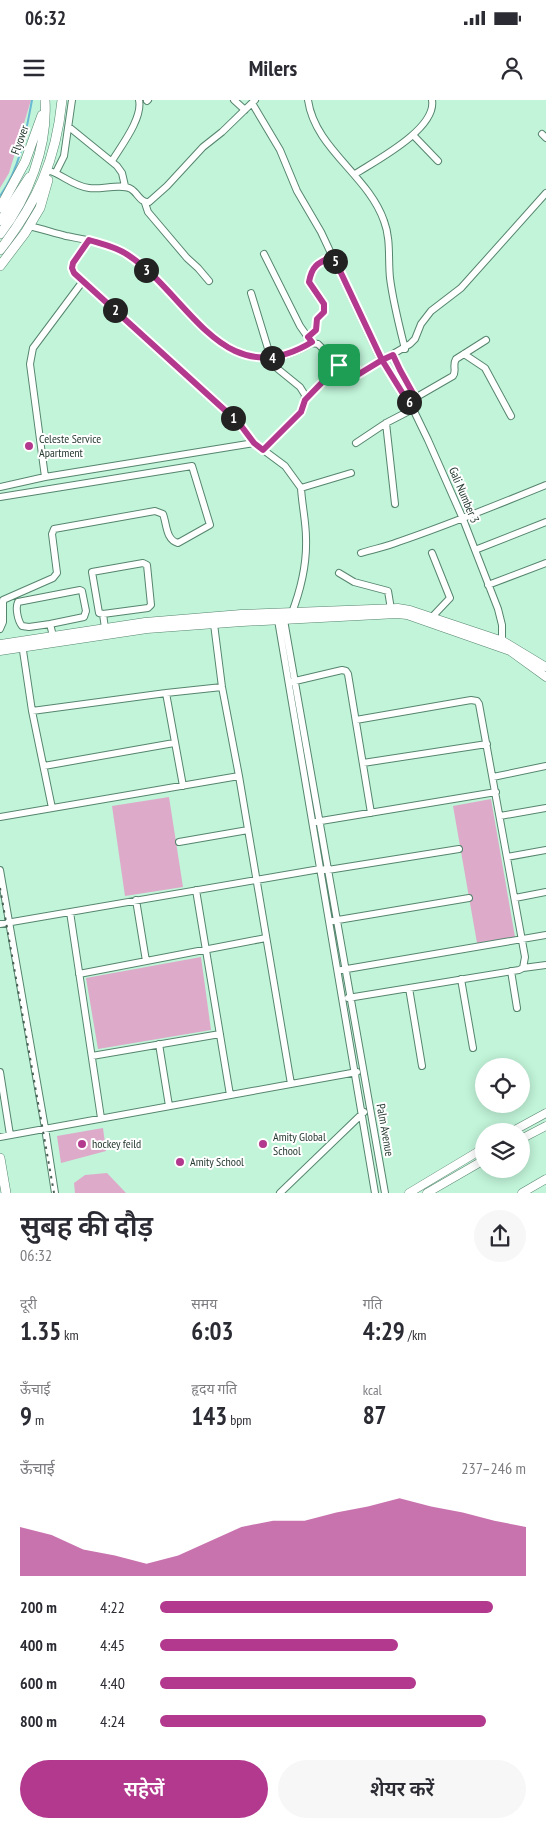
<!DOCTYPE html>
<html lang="hi">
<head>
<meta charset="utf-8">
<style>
	body { margin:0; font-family:"PT Sans Narrow","Noto Sans Devanagari",sans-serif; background:#f7f7f7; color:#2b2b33; height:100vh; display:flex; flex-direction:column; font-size:19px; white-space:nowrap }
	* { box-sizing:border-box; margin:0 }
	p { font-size:16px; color:#7c7c81 }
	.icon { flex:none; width:28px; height:28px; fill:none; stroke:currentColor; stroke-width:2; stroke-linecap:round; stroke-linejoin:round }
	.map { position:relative; height:1093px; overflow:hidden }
	.panel { display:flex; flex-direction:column; background:#fff; flex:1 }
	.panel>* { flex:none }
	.tools { position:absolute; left:475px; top:958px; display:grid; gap:10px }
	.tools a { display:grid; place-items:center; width:55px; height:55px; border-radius:50%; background:#fff; box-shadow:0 2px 12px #0003; font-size:25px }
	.pin { position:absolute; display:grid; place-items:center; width:42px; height:42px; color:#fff; margin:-21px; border-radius:10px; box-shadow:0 2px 8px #0006 }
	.km { position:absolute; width:25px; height:25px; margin:-12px; border-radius:50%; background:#222; color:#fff; font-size:14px; line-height:25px; text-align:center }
	.round { display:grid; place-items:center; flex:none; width:52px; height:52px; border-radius:26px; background:#f7f7f7 }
	.headline { display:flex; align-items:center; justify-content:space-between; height:85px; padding:0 20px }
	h1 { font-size:28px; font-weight:600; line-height:38px }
	.stats { display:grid; grid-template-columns:repeat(3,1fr); gap:8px; height:85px; padding:5px 20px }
	.stats div { display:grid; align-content:center }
	.stats b { font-size:25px; font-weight:600 }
	.stats small { font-size:14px; font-weight:400 }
	.stats p { font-size:14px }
	.chart { height:140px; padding:10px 20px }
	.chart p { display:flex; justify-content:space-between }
	.chart svg { width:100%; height:90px; margin-top:5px; fill:#b2398d; opacity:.7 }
	.action { display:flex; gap:10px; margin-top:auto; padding:10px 20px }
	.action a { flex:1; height:58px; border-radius:30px; background:#b2398d; color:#fff; font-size:20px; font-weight:600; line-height:58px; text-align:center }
	.action a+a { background:#f7f7f7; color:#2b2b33 }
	ul { padding:0 20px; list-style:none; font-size:16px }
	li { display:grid; grid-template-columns:80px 60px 1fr; align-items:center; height:38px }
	li i { height:12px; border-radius:6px; background:#b2398d }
	.status { display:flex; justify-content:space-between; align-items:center; height:35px; padding:0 25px; background:#fff; direction:ltr }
	.status svg { height:14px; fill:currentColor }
	header { display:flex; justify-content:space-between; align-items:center; height:65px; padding:0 20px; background:#fff; font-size:22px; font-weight:600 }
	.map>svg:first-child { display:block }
	.green { fill:#deaaca }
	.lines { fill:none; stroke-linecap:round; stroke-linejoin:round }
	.stream { stroke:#69b8d3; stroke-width:2 }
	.minor-casing { stroke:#56856e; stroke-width:8 }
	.tertiary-casing { stroke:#56856e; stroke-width:9 }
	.secondary-casing { stroke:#56856e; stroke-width:10 }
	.minor { stroke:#fff; stroke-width:6 }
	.tertiary { stroke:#fff; stroke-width:8 }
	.secondary { stroke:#fff; stroke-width:9 }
	.rail { stroke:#476154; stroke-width:2; stroke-dasharray:2.5 5; stroke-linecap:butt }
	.route-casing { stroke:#fff; stroke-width:10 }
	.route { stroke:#b2398d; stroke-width:6 }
	.poi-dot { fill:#b2398d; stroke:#fff; stroke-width:2 }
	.labels { text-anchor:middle; stroke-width:4; stroke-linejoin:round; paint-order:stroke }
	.street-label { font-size:12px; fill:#263a30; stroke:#fff }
	.poi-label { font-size:12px; fill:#263a30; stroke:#fff; text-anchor:start }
</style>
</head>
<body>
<div class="status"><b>06:32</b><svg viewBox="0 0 49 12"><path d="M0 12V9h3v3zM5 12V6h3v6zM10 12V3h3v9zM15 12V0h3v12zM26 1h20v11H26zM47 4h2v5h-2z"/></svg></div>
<header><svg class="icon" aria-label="menu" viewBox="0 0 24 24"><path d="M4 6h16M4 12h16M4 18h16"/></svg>Milers<svg class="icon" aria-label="person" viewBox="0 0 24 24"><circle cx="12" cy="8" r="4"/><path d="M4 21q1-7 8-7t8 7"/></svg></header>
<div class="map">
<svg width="546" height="1093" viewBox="0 0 546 1093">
	<rect width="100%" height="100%" fill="#c1f4d9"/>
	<path class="green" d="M0,0H31L9,73L0,88Z
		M169,697L183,787L125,796L112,706Z
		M491,699L515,837L477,843L453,706Z
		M201,857L211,930L98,949L86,878Z
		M103,1028L106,1051L61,1063L57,1036Z
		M107,1073L126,1093H75L74,1083L85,1075Z"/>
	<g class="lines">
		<path class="stream" d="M0,96C20,69 26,32 32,0"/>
		<defs>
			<path id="minor" d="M234,0L245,10
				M308,0C315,49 368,75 384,121C391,139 388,159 390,178C393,202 399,225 405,249
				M147,1L148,0
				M252,3L280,50L297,91L321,132L381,260L413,309L428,340L463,419L498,509L502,525V544
				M69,27L117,66L122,73L125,86
				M542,34L546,38
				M413,35L438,61
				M112,61C121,46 143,18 139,0
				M50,71C63,75 73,86 89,88C101,90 122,83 131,89C138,93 140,103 149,102L167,86L203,47L222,32L255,0
				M56,72L64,56L72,0
				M355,74C375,61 437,29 432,0
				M145,103L148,112L187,158L198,168L209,181
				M29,126C42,129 54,133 66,136C87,140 110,143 128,155C190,196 223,296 312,243
				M264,154L300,226L312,243L318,244L339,265L347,261L353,262L359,274L410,244L415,239L421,224L431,211L461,188L546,93
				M83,181L74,173L72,168L73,163L89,140
				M251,193L273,265L300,287L305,295L304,304L301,311L263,350
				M308,237L316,230L317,219L324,212V204L309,183C312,165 318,164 333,156
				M464,254L485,268L511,316
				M393,255L400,270L415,297
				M305,300L339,265
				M408,302L453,276C457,271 452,265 456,259L486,240
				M386,323L395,404
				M356,343L386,323L413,309
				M45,377L30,264L33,248L83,181L239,323L254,343L285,366L301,388C302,405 306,422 306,438C307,464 300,492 291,515
				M0,387L45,377L254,343
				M301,388L351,373
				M0,397L192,366L210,425L178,443C166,440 167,425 163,414L155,411L54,429L52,434L57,473L53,478L3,500V522L0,529
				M475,450L546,422
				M361,453C373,449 386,447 398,442C448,425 497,405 546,385
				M432,453L450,498L432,517
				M143,463L147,465L151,505L148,508L103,514L99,513L92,472Z
				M339,473L354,482L388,491L391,509
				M488,485L546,463
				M103,514L105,528
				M278,520L375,1093
				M284,520L385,1093
				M50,524L84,517L86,511L82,491L80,490L18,502C15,508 18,521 22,526L29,527L50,524L53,536
				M214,524L222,587L239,676L291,984
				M22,544L32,611L52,708
				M291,582L342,570L346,571L348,574L371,713
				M166,593L183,686
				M32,611L166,593L222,587
				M363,663L487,644
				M44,666L174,643
				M493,677L546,666
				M500,716L546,708
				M0,717L239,676
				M315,722L496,692
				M179,742L248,730
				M507,757L546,750
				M0,770L45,1028L55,1093
				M196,790L230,995
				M515,798L546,792
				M136,800L146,861
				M70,812L101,1018
				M332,821L469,798
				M0,824L320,769L328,770L459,749
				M523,868L546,865
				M341,870L546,835
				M511,871L517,908
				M79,874L266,838
				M461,879L473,948
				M409,888L422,966
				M348,898L519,870L523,868L525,857L479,604L477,601L471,600L356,620
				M159,944L169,1006
				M92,956L220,934
				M0,972L10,1035
				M0,1037L357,972
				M280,1093L364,1012"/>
			<path id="tertiary" d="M0,121L29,77
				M0,544L145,522L241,514L398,508L410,510L503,541L546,567
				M0,551L147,529L242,522L397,514L407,515L510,551L546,577
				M513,1031L546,1013
				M521,1039L546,1026
				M409,1093L484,1048
				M427,1093L484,1060
				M522,1093L546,1079"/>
			<path id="secondary" d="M0,108L25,62L42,15
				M0,134C28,98 48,47 45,0
				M0,150C37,102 56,61 62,0
				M0,166L25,133L40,108L48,80
				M0,1058L6,1093"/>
		</defs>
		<use href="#minor" class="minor-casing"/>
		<use href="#tertiary" class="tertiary-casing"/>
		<use href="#secondary" class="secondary-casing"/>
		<use href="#minor" class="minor"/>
		<use href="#tertiary" class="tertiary"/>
		<use href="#secondary" class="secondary"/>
		<path class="rail" d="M0,788L54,1093"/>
	</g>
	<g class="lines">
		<defs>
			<path id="route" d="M339,265L305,300L301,312L263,350L254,343L239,323L74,173L72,168L73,163L89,140C102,144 117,147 128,155C190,196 223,296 312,242L308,237L316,230L317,219L324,212V204L309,182C312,165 318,163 333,156L382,260L408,302L415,297L400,270L393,255L382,260L359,274L353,262L347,261L339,265"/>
		</defs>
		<use href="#route" class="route-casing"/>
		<use href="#route" class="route"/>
	</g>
	<g class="poi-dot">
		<circle cx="29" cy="346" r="5"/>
		<circle cx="82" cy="1044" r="5"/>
		<circle cx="263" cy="1044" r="5"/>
		<circle cx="180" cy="1062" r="5"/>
	</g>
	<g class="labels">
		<g class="street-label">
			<text transform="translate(20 40) rotate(-70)" y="4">Flyover</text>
			<text transform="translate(464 395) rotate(67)" y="4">Gali Number 3</text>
			<text transform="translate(385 1030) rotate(80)" y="4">Palm Avenue</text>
		</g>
		<g class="poi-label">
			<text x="39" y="343">Celeste Service<tspan x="39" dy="14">Apartment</tspan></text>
			<text x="273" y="1041">Amity Global<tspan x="273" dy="14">School</tspan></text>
			<text x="92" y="1048">hockey feild</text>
			<text x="190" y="1066">Amity School</text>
		</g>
	</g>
</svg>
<div class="tools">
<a><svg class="icon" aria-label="locate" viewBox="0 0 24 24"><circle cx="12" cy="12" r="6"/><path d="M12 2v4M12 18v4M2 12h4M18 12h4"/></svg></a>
<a><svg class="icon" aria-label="layers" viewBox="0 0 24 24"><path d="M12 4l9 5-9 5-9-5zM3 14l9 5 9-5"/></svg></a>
</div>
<div class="pin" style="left:339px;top:265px;background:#1e9e55"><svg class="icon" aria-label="arrive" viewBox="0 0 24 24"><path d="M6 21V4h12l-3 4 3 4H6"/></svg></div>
<b class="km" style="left:233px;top:318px">1</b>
<b class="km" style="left:115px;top:210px">2</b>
<b class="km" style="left:146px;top:170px">3</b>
<b class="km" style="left:272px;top:258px">4</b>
<b class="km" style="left:335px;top:161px">5</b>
<b class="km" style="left:409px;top:302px">6</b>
</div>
<section class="panel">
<div class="headline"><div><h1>सुबह की दौड़</h1><p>06:32</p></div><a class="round"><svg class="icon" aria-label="share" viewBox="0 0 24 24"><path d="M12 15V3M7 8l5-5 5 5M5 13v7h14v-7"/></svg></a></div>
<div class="stats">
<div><p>दूरी</p><b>1.35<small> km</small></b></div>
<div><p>समय</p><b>6:03</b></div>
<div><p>गति</p><b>4:29<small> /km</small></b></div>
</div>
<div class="stats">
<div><p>ऊँचाई</p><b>9<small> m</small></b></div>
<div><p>हृदय गति</p><b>143<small> bpm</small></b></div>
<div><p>kcal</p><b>87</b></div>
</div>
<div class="chart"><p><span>ऊँचाई</span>237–246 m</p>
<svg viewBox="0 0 160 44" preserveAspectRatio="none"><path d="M0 44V20L10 24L20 31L30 34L40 38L50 34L60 27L70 20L80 17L90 17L100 13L110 10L120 6L130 10L140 13L150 17L160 20V44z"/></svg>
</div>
<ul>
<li><b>200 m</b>4:22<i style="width:91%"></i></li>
<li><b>400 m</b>4:45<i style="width:65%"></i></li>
<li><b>600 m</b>4:40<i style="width:70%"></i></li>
<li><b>800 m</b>4:24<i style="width:89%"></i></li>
</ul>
<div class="action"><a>सहेजें</a><a>शेयर करें</a></div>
</section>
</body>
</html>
